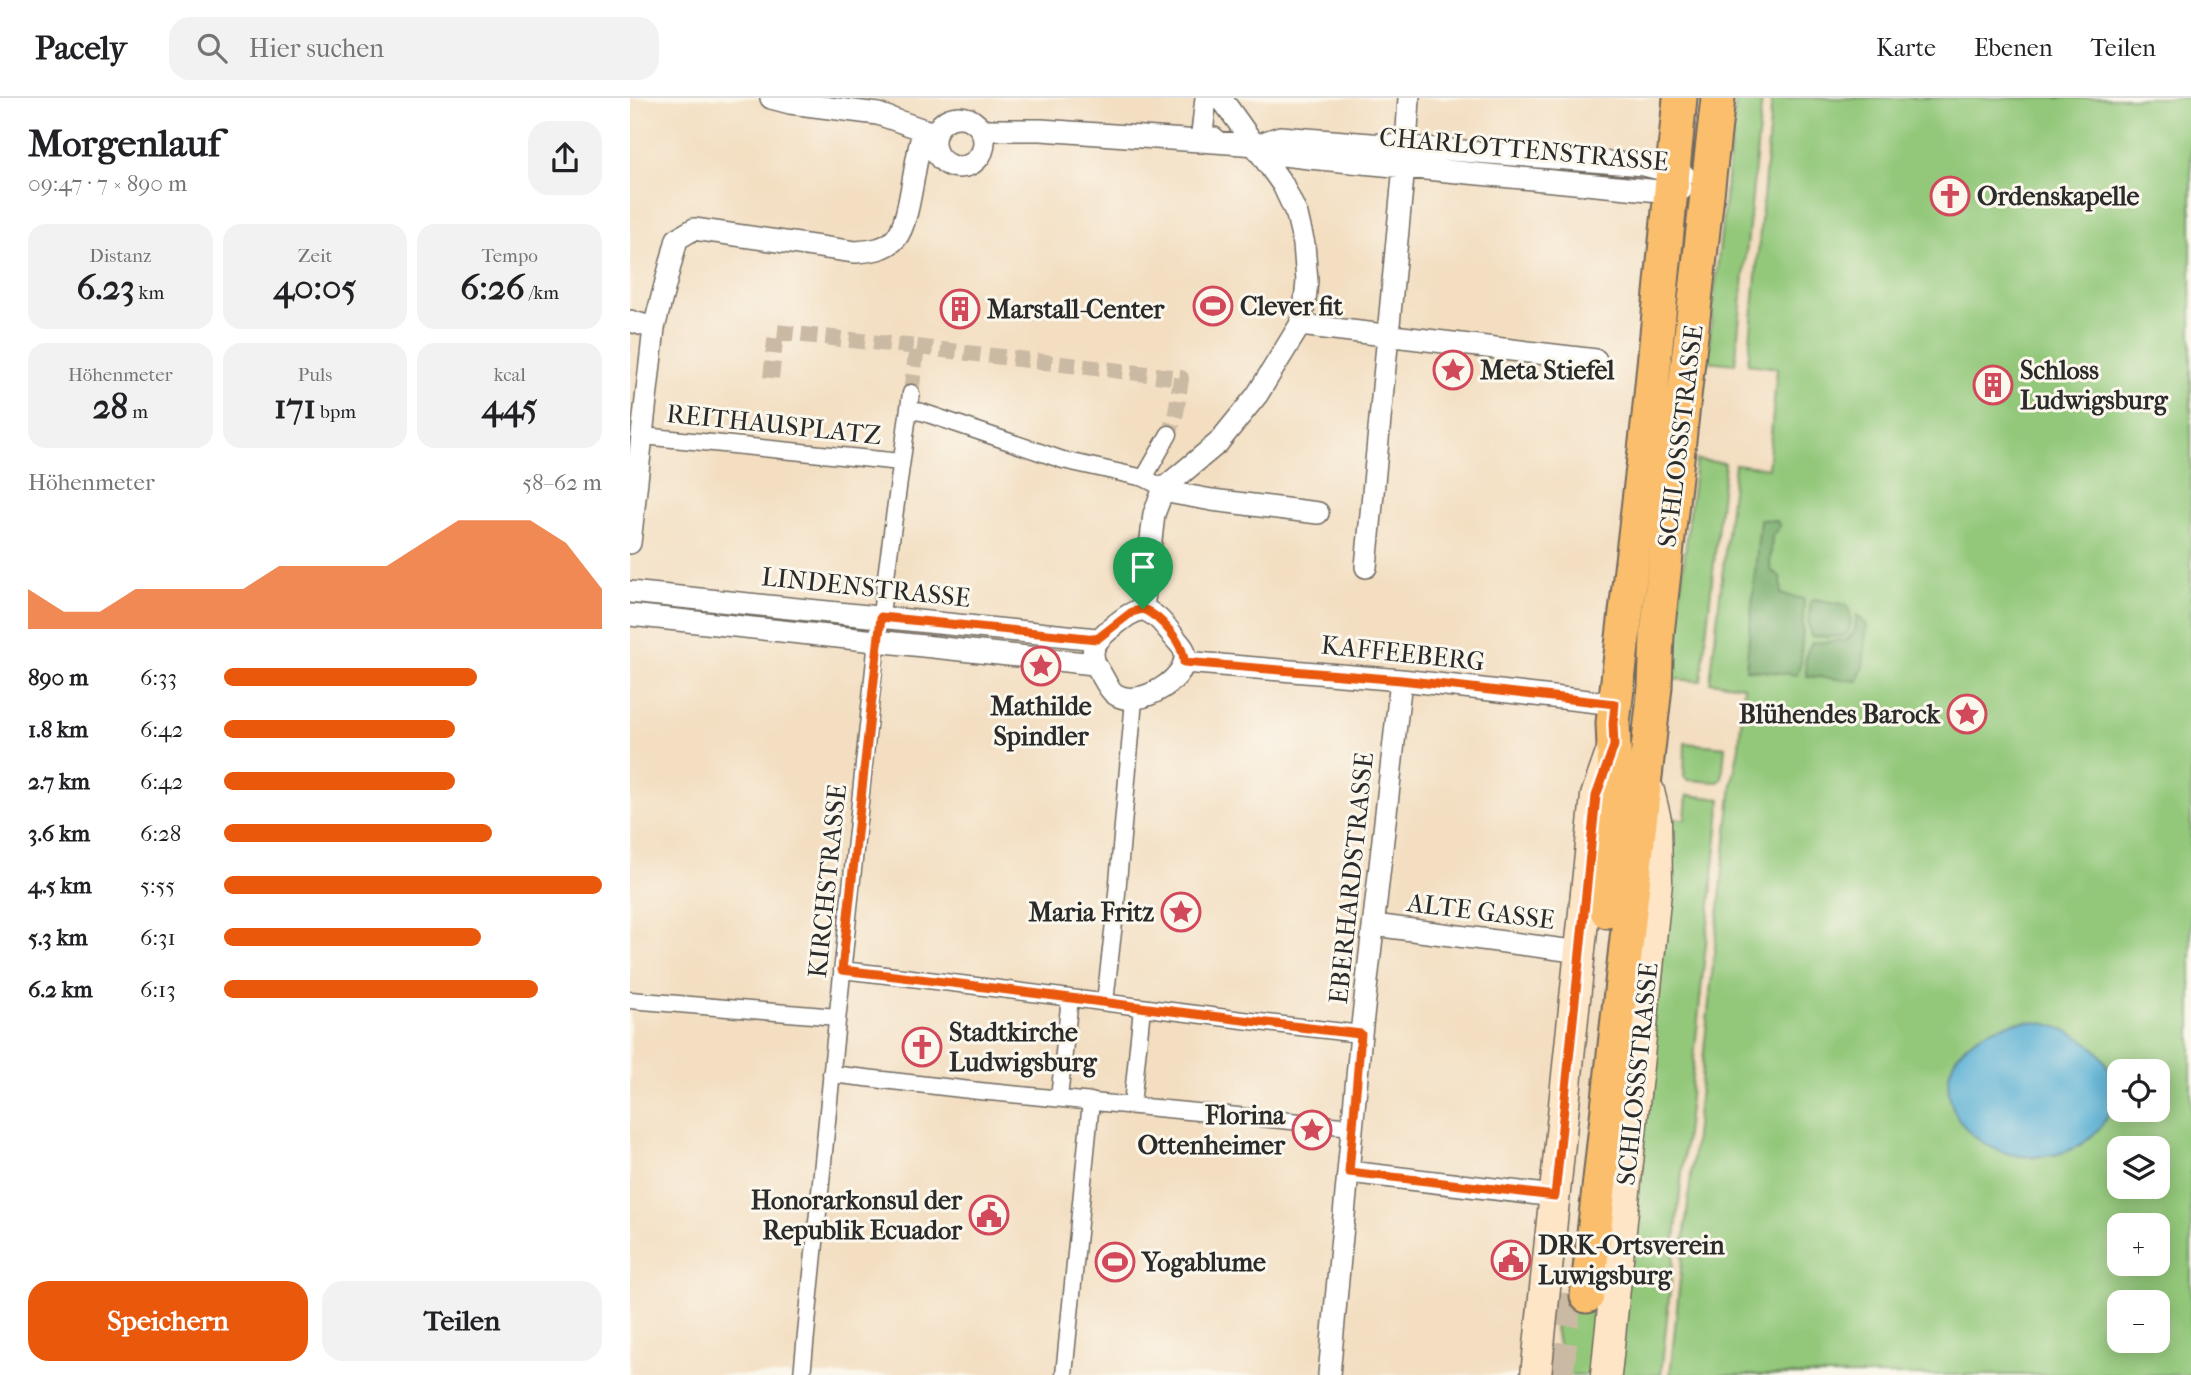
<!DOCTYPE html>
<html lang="de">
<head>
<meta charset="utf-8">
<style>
	body { margin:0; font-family:"IM FELL French Canon",serif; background:#f2f2f2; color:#202124; height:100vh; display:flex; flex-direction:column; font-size:26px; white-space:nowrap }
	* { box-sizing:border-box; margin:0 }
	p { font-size:23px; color:#757577 }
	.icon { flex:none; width:38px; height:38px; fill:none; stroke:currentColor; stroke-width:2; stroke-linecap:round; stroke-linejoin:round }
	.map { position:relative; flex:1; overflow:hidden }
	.side { display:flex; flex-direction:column; background:#fff; width:630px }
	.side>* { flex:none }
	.controls { position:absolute; left:1477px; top:961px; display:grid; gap:14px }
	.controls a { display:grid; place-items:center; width:63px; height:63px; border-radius:14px; background:#fff; box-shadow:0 4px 18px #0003; font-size:35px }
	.pin { position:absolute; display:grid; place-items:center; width:60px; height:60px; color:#fff; margin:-72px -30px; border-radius:50% 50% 50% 0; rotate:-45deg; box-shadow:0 0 7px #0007 }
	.pin .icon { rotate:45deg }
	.round { display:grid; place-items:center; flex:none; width:74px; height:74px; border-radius:21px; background:#f2f2f2 }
	.head { display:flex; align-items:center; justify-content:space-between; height:119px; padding:0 28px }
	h1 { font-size:38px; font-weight:700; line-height:52px }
	.stats { display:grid; grid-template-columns:repeat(3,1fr); gap:10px; height:119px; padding:7px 28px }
	.stats div { display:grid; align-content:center; border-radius:18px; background:#f2f2f2; text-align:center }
	.stats b { font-size:35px; font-weight:700 }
	.stats small { font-size:19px; font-weight:400 }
	.stats p { font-size:19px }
	.chart { height:196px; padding:14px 28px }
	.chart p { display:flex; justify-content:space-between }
	.chart svg { width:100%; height:126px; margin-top:7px; fill:#ea580c; opacity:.7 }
	.button { display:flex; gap:14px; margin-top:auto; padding:14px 28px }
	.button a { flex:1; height:80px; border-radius:21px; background:#ea580c; color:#fff; font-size:28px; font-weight:700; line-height:80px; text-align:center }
	.button a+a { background:#f2f2f2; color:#202124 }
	ul { padding:0 28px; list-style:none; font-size:23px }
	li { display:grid; grid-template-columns:112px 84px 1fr; align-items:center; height:52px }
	li i { height:18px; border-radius:9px; background:#ea580c }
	header { display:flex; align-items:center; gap:42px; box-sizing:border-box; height:98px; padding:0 35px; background:#fff; border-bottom:2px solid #e0e0e0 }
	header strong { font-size:33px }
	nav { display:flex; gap:38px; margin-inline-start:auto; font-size:24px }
	.search { width:490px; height:63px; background:#f2f2f2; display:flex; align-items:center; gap:18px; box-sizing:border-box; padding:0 24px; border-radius:21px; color:#757577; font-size:26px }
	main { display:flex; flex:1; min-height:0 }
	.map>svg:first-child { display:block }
	.green { fill:#93c87a; stroke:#5f7a52; stroke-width:2; fill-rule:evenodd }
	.forest { fill:#76ac6a; stroke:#506c4a; stroke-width:2 }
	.water { fill:#55aed3; stroke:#406c7f; stroke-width:2 }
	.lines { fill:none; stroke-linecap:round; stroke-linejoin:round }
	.pedestrian-tunnel { stroke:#cbbaa3; stroke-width:16; stroke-dasharray:16 8; stroke-linecap:butt }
	.primary-tunnel { stroke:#cbbaa3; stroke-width:33; stroke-dasharray:33 17; stroke-linecap:butt }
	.pedestrian-casing { stroke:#716a60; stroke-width:19 }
	.minor-casing { stroke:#716a60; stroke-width:24 }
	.secondary-casing { stroke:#716a60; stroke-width:33 }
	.primary-casing { stroke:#716a60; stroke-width:37 }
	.pedestrian { stroke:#fff; stroke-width:16 }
	.minor { stroke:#fff; stroke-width:21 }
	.secondary { stroke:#fde5c5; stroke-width:30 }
	.primary { stroke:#fabe6d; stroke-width:33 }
	.route-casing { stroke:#fff; stroke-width:14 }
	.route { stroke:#ea580c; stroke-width:9 }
	.labels { text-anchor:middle; stroke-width:6; stroke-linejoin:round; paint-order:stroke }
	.street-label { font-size:26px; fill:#2b2b2b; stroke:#fbf7ec }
	.poi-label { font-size:26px; font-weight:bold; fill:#2b2b2b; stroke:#fbf7ec; text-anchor:start }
</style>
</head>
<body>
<header>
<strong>Pacely</strong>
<div class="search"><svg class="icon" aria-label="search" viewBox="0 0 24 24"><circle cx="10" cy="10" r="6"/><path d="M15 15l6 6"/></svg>Hier suchen</div>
<nav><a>Karte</a><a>Ebenen</a><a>Teilen</a></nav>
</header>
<main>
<section class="side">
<div class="head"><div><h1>Morgenlauf</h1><p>09:47 · 7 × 890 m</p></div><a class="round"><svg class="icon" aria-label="share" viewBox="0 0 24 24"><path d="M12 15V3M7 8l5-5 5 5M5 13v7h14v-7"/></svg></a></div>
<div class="stats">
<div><p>Distanz</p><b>6.23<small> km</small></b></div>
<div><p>Zeit</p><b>40:05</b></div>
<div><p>Tempo</p><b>6:26<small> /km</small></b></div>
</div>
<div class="stats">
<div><p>Höhenmeter</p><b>28<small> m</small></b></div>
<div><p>Puls</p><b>171<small> bpm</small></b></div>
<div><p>kcal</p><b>445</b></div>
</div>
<div class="chart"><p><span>Höhenmeter</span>58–62 m</p>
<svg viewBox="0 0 160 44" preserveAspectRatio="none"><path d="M0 44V30L10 38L20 38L30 30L40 30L50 30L60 30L70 22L80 22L90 22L100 22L110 14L120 6L130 6L140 6L150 14L160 30V44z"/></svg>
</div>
<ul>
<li><b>890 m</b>6:33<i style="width:67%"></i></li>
<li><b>1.8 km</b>6:42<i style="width:61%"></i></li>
<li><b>2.7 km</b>6:42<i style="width:61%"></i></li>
<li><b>3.6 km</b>6:28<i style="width:71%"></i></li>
<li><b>4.5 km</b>5:55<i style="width:100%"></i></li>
<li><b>5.3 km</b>6:31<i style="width:68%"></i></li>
<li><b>6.2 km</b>6:13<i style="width:83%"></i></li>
</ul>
<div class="button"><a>Speichern</a><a>Teilen</a></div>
</section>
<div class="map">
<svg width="1561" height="1277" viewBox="0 0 1561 1277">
	<rect width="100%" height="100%" fill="#fbf7ec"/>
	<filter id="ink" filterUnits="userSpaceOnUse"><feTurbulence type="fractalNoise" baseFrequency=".0143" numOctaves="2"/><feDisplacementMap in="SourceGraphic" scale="14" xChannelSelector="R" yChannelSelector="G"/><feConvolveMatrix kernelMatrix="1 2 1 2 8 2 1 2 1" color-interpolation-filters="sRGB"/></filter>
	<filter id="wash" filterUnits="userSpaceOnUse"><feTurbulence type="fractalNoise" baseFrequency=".00686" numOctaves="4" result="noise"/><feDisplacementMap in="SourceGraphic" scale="28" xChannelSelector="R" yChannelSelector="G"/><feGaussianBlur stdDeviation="1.57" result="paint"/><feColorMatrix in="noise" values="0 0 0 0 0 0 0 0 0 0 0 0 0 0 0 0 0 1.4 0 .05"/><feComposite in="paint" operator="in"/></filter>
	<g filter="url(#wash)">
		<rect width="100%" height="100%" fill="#f3dec1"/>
		<path class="green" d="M1106,0H1132L1105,266L1077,263Z
			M1142,0H1561V1277H1040L1102,686L1109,649L1114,588L1080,584L1105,366L1138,370L1147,270L1118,266ZM1489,973H1528V1012H1489ZM1489,1050H1528V1088H1489ZM1489,1127H1528V1166H1489ZM1489,1204H1528V1242H1489Z
			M1066,362L1095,365L1071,583L1040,581Z
			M1055,645L1095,649L1092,681L1088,684L1058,682L1054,679Z
			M1057,697L1091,701L1031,1277H985L1036,791L1041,720L1055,721Z
			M925,1199L975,1206L966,1277H927L929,1254L923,1216Z"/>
		<path class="forest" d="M1130,421L1147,423L1150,428L1142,438L1140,467L1142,473L1151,480V496L1174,501L1171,564L1167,577L1116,571Z
			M1185,501L1216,507C1222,515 1222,529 1216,537C1205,541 1193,537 1181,539L1178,523L1181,503Z
			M1227,517L1237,527L1233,568L1228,583L1177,578C1174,568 1175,553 1182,545L1217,542L1224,534Z"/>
		<path class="water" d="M1397,923C1422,925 1451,935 1468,954C1502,994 1474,1045 1428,1056C1318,1080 1263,939 1397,923Z"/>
	</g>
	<g filter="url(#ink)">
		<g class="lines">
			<path class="pedestrian-tunnel" d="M287,249L551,280L546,315L539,336
				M141,280L146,234L287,249L281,295"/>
			<path class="primary-tunnel" d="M927,1277L936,1195"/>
			<defs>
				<path id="pedestrian" d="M279,312L292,314L433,362L514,380L534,390
					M13,338L271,364
					M514,380L539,336
					M212,872C385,891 558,917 731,936
					M0,902L207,919
					M475,904L486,807L504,602
					M201,976L349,993L723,1029
					M429,1000L440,900
					M502,1007L512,910
					M172,1277L204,952L246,552L281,295
					M434,1277L461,1003"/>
				<path id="minor" d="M141,0L160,5L248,16L294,32
					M576,0L571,44L584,40
					M304 44a25 25 0 1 1 50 0a25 25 0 1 1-50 0Z
					M351,32H411L627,47L653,57L679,60L1040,94L1052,91
					M627,47L650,39L1014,67L1054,77
					M776,48L779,0
					M0,223L24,230
					M670,227L966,262
					M534,390L543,395L582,402L688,415
					M0,445L24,230L47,141L64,131L225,154C239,153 256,152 266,140C281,123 284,58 294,32L306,35
					M736,469L774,68
					M0,494L467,541
					M513,511L524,416L534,390L588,345L627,297L670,227L675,203L677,183L674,146L667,117L653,87L591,0
					M513,511C527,517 532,524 541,535C544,540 552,547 554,552C564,578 508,613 485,596C479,592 474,581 470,574C454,552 468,540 485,527C495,519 501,514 513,511Z
					M0,517L464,566
					M554,564L771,582L985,606
					M744,827L951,854
					M719,1074L925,1098
					M699,1277L731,936L771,582"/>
				<path id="secondary" d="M906,1277L966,698L982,652
					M976,1277L1027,784L1026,722L1019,693"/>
				<path id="primary" d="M977,813L986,698L983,625L1019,318L1050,0
					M957,1198L1025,589L1027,536L1088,0"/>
			</defs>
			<use href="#pedestrian" class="pedestrian-casing"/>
			<use href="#minor" class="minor-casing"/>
			<use href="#secondary" class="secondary-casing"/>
			<use href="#primary" class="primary-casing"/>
			<use href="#pedestrian" class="pedestrian"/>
			<use href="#minor" class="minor"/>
			<use href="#secondary" class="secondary"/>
			<use href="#primary" class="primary"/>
		</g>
	</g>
	<g class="lines" filter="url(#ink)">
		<defs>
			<path id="route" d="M513,511C530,518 554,545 554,564L771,582L985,606L983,625L984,648L966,698L925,1098L719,1074L731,936C558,917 385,891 212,872L251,519L467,541L502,514Z"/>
		</defs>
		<use href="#route" class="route-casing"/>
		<use href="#route" class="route"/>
	</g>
	<defs>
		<symbol id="church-ring" viewBox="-11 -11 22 22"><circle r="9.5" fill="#fbf7ec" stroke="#d1495b" stroke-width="1.5"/><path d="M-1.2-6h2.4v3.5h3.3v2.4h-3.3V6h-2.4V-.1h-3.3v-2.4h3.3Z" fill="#d1495b"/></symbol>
		<symbol id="stadium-ring" viewBox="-11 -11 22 22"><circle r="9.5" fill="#fbf7ec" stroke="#d1495b" stroke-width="1.5"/><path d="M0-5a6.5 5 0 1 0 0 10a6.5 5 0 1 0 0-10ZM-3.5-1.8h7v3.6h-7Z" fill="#d1495b"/></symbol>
		<symbol id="building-ring" viewBox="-11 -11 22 22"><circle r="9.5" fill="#fbf7ec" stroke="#d1495b" stroke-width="1.5"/><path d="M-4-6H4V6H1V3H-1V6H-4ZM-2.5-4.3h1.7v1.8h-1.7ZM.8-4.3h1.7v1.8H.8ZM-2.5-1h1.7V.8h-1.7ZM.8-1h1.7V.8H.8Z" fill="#d1495b"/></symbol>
		<symbol id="sight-ring" viewBox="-11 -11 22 22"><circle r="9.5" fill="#fbf7ec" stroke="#d1495b" stroke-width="1.5"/><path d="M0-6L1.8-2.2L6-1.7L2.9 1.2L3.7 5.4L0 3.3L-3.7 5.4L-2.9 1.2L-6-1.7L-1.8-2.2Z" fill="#d1495b"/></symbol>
		<symbol id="civic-ring" viewBox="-11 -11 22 22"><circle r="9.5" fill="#fbf7ec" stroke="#d1495b" stroke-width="1.5"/><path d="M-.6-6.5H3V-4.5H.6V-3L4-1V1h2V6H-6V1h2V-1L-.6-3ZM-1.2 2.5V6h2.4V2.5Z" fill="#d1495b"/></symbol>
	</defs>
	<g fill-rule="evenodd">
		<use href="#church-ring" x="1298" y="76" width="44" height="44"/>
		<use href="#stadium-ring" x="561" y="186" width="44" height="44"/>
		<use href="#building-ring" x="308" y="189" width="44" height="44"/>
		<use href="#sight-ring" x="801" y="250" width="44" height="44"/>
		<use href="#building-ring" x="1341" y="265" width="44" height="44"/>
		<use href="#sight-ring" x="389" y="546" width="44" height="44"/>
		<use href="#sight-ring" x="1315" y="594" width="44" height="44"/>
		<use href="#sight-ring" x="529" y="792" width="44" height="44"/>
		<use href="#church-ring" x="270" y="927" width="44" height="44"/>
		<use href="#sight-ring" x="660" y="1010" width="44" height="44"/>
		<use href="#civic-ring" x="337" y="1095" width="44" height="44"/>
		<use href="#civic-ring" x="859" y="1140" width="44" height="44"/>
		<use href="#stadium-ring" x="463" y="1142" width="44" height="44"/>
	</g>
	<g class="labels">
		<g class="street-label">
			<text transform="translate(894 51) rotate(5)" y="9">CHARLOTTENSTRASSE</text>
			<text transform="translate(144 326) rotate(6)" y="9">REITHAUSPLATZ</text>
			<text transform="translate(1050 338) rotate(-83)" y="9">SCHLOSSSTRASSE</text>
			<text transform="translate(236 489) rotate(6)" y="9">LINDENSTRASSE</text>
			<text transform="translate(773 555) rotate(6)" y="9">KAFFEEBERG</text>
			<text transform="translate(721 780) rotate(-84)" y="9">EBERHARDSTRASSE</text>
			<text transform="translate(197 783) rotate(-84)" y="9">KIRCHSTRASSE</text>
			<text transform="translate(851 813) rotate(7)" y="9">ALTE GASSE</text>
			<text transform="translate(1007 976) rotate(-84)" y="9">SCHLOSSSTRASSE</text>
		</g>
		<g class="poi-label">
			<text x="1347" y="107">Ordenskapelle</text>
			<text x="610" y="217">Clever fit</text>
			<text x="357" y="220">Marstall-Center</text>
			<text x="850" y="281">Meta Stiefel</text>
			<text x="1390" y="281">Schloss<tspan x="1390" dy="30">Ludwigsburg</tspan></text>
			<text x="411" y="617" text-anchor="middle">Mathilde<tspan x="411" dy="30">Spindler</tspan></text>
			<text x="1310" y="625" text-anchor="end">Blühendes Barock</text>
			<text x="524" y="823" text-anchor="end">Maria Fritz</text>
			<text x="319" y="943">Stadtkirche<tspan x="319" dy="30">Ludwigsburg</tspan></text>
			<text x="655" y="1026" text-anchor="end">Florina<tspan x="655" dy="30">Ottenheimer</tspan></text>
			<text x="332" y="1111" text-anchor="end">Honorarkonsul der<tspan x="332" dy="30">Republik Ecuador</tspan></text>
			<text x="908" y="1156">DRK-Ortsverein<tspan x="908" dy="30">Luwigsburg</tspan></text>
			<text x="512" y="1173">Yogablume</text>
		</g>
	</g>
</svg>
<div class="controls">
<a><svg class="icon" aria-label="locate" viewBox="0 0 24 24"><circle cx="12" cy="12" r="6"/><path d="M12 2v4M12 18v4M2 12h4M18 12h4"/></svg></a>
<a><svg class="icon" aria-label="layers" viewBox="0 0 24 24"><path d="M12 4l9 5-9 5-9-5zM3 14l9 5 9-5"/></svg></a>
<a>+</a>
<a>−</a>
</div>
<div class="pin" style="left:513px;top:511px;background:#1e9e55"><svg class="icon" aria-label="arrive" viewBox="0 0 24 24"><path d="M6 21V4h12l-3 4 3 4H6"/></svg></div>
</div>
</main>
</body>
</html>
